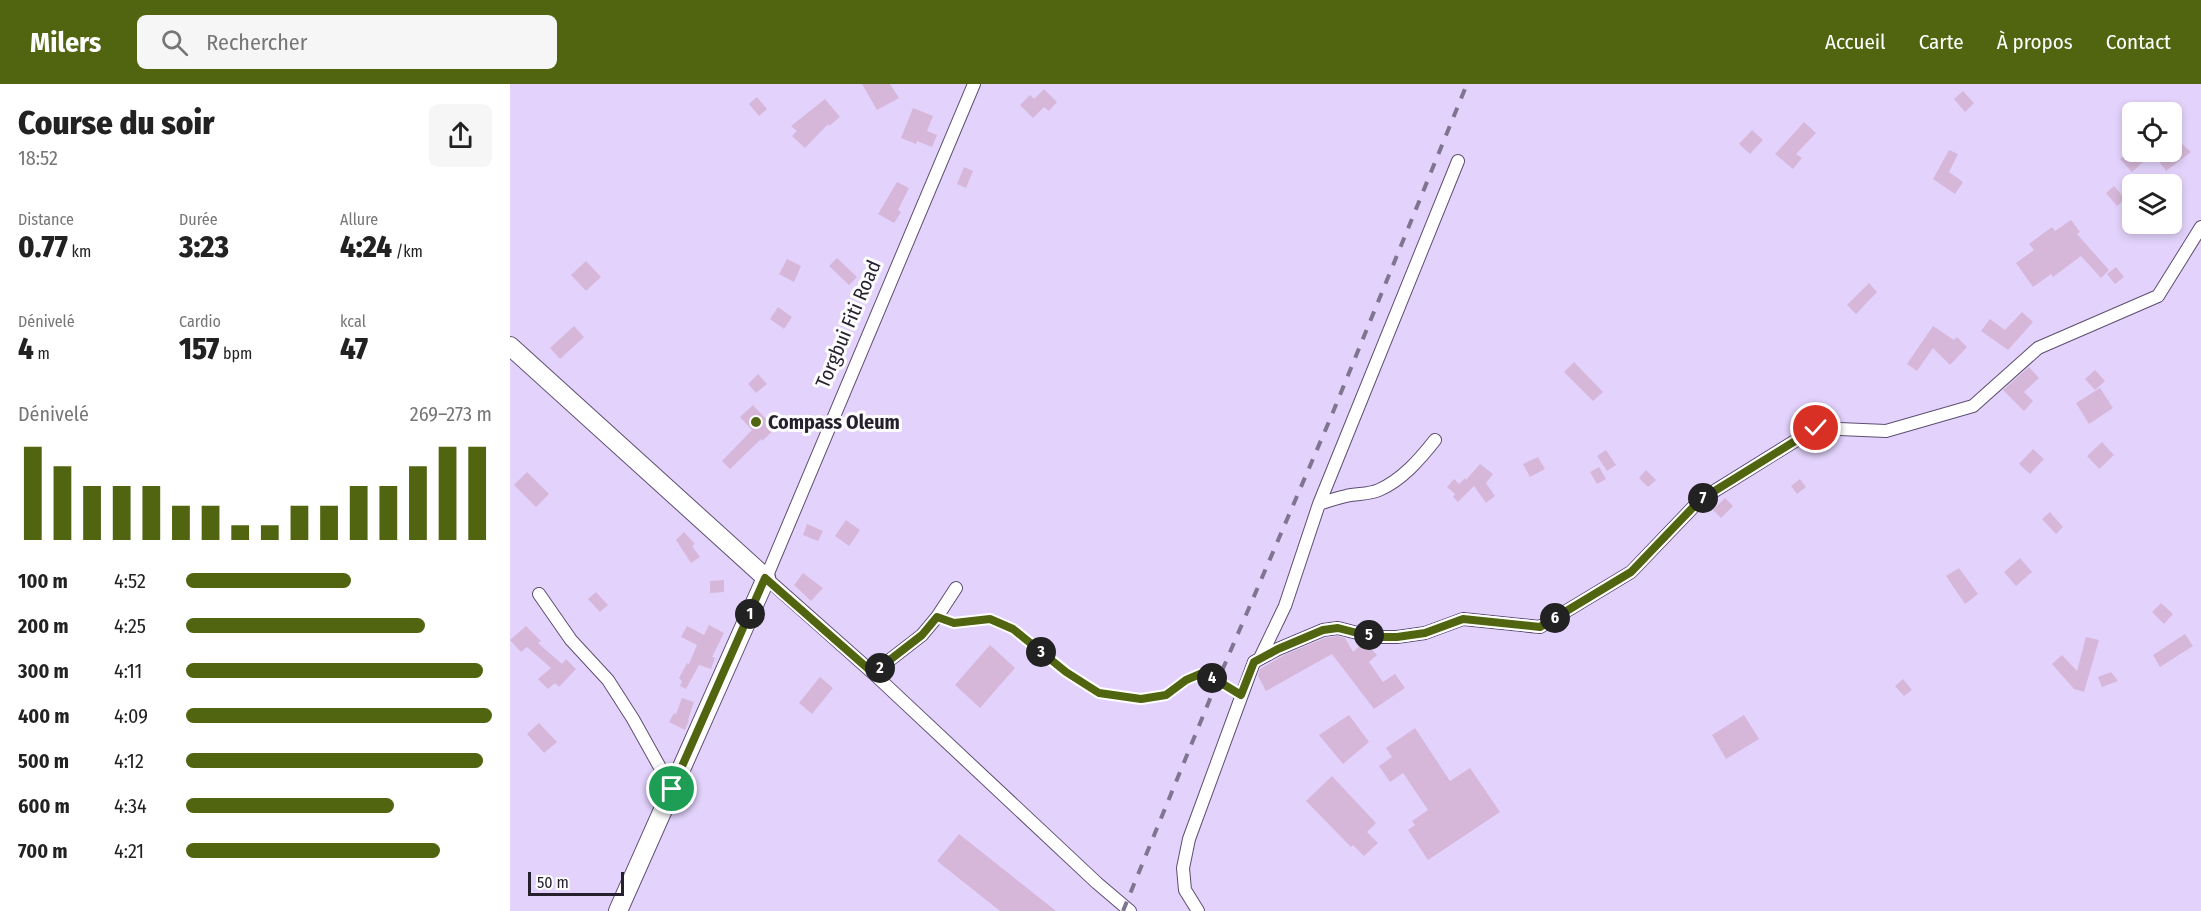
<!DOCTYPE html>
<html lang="fr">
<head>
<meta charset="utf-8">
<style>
	body { margin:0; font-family:"Fira Sans Condensed",sans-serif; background:#f6f6f6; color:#222; height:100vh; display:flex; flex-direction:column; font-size:22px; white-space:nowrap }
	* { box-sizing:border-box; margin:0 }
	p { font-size:20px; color:#767676 }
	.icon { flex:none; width:33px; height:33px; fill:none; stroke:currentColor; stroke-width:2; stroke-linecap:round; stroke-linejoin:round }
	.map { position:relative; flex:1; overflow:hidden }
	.sheet { display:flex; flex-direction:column; background:#fff; width:510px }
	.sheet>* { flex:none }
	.tools { position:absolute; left:1612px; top:18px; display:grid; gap:12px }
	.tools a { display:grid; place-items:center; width:60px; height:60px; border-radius:9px; background:#fff; box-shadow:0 3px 9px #0003; font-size:30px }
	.scale { position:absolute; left:18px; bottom:15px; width:96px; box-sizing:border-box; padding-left:6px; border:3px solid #251f2e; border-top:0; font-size:16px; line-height:21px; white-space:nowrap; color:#251f2e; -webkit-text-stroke:4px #fdfdfd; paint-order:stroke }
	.pin { position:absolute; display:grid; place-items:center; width:51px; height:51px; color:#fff; margin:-26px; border:3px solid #fff; border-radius:50%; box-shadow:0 2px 6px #0007 }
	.km { position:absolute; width:30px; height:30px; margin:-15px; border-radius:50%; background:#222; color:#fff; font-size:16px; line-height:30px; text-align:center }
	.round { display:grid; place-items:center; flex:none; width:63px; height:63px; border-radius:9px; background:#f6f6f6 }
	.head { display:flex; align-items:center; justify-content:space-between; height:102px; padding:0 18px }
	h1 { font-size:33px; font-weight:800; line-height:45px }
	.metrics { display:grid; grid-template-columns:repeat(3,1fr); gap:9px; height:102px; padding:6px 18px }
	.metrics div { display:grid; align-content:center }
	.metrics b { font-size:30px; font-weight:800 }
	.metrics small { font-size:16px; font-weight:400 }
	.metrics p { font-size:16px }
	.chart { height:168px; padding:12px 18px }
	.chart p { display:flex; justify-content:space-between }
	.chart svg { width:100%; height:108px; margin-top:6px; stroke:#516511; stroke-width:6 }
	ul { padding:0 18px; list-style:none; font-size:20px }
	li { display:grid; grid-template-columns:96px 72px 1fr; align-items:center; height:45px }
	li i { height:15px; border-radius:8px; background:#516511 }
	header { display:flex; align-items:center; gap:36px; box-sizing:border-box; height:84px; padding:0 30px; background:#516511; color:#fff }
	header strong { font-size:28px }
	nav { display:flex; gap:33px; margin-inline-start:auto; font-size:21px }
	.search { width:420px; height:54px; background:#f6f6f6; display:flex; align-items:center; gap:15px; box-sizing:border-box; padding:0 21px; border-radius:9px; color:#767676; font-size:22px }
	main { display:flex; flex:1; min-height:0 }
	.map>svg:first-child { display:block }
	.building { fill:#d6b7d9 }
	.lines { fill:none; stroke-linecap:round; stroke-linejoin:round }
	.street-casing { stroke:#5d4e71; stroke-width:14 }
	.secondary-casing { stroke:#5d4e71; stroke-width:20 }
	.path { stroke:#9287a5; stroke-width:2; stroke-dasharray:3 4.5; stroke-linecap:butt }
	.street { stroke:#fff; stroke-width:12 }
	.secondary { stroke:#fff; stroke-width:18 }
	.rail { stroke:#807590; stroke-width:4; stroke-dasharray:10 10; stroke-linecap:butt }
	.route-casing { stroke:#fff; stroke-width:12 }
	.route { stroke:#516511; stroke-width:8 }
	.poi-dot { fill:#516511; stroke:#fdfdfd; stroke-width:2 }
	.labels { text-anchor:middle; stroke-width:6; stroke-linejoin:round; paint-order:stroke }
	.street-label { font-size:20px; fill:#251f2e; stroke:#fdfdfd }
	.poi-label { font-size:20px; font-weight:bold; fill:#251f2e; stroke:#fdfdfd; text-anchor:start }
</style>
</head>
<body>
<header>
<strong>Milers</strong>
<div class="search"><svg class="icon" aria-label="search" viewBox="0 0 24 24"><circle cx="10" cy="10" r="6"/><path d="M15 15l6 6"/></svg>Rechercher</div>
<nav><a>Accueil</a><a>Carte</a><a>À propos</a><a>Contact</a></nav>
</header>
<main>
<section class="sheet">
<div class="head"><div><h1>Course du soir</h1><p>18:52</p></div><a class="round"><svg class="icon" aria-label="share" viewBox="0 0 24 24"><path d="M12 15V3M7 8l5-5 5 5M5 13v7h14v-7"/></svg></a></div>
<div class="metrics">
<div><p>Distance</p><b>0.77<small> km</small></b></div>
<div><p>Durée</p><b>3:23</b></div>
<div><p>Allure</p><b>4:24<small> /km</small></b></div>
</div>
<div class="metrics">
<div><p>Dénivelé</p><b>4<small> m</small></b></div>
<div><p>Cardio</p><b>157<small> bpm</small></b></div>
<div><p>kcal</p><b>47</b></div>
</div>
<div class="chart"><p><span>Dénivelé</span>269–273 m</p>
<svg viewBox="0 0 160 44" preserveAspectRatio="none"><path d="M5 44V6M15 44V14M25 44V22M35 44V22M45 44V22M55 44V30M65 44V30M75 44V38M85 44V38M95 44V30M105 44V30M115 44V22M125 44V22M135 44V14M145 44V6M155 44V6"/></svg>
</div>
<ul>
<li><b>100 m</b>4:52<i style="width:54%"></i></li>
<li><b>200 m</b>4:25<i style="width:78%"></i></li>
<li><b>300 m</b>4:11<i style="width:97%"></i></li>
<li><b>400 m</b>4:09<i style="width:100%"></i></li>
<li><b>500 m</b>4:12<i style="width:97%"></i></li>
<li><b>600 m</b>4:34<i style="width:68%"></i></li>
<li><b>700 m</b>4:21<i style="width:83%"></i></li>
</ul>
</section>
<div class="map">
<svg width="1691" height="827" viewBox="0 0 1691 827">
	<rect width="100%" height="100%" fill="#e3d3fc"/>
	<path class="building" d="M352,0H380L389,14L367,26Z
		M534,5L547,18L539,27L534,23L523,34L510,21L520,11L524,15Z
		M1453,7L1464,19L1455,28L1444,15Z
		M247,13L257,25L249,32L239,20Z
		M315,15L330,33L319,42L318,40L295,64L282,52L287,47L281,42Z
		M403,24L423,32L417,47L427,51L422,63L407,57L406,60L391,54Z
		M1294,38L1306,49L1286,70L1292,74L1283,85L1265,70Z
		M1242,46L1253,56L1240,70L1229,60Z
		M1671,59L1681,68L1656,87L1643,69L1622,88L1610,75L1619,68H1663Z
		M1439,66L1448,70L1439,88L1453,98L1445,110L1423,95Z
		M454,83L463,87L456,104L447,100Z
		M387,98L399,104L388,126L391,128L384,139L368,130Z
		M1604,102L1615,115L1607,122L1596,109Z
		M1561,136L1570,148L1567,150L1599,186L1591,194L1571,172L1543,193L1541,190L1523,203L1506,179L1524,166L1519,160L1542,143L1545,147Z
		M327,174L347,193L339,201L319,182Z
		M277,175L291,182L284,198L269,190Z
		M76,177L91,193L76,207L61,191Z
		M1606,183L1614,193L1605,200L1597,190Z
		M1359,199L1367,208L1346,230L1337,221Z
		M268,223L282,233L274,245L260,235Z
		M1512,228L1523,238L1498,266L1471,247L1480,235L1495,246Z
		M64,242L74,253L50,275L40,264Z
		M1423,242L1444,256L1447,253L1457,263L1440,281L1423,264L1407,287L1397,280Z
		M1064,278L1093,308L1083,317L1054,288Z
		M1519,283L1529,294L1514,308L1523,317L1514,327L1493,306Z
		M1585,286L1595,297L1585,306L1575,295Z
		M248,290L257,300L246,309L238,300Z
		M1590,304L1603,324L1579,340L1566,319Z
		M243,321L265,345L252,357L251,355L220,385L212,377L242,346L230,333Z
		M1592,358L1604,371L1589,385L1577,372Z
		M1523,365L1534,375L1520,390L1509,380Z
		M1096,366L1106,381L1097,387L1087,372Z
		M1028,373L1035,385L1020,393L1013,380Z
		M970,380L983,390L976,399L985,412L976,419L964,402L948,418L943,413L945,410L937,403L944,395L949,400L955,394L956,396Z
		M1089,383L1096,395L1087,400L1080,388Z
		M1136,386L1146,396L1138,403L1129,394Z
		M17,388L39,410L26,423L4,401Z
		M1290,395L1296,403L1287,410L1281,402Z
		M1215,414L1223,422L1211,434L1203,426Z
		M1540,428L1553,443L1546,450L1532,435Z
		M336,436L350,446L339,462L325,452Z
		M297,440L313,447L308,457L293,451Z
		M174,448L185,460L182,462L190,473L181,479L166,456Z
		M1510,474L1522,488L1506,502L1494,488Z
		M1449,484L1468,510L1455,520L1436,492Z
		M293,489L313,504L301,517L284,501Z
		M214,496V508L200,509V497Z
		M86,508L98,521L90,528L78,515Z
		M1651,519L1663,530L1654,540L1642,528Z
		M199,541L214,549L202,573L205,574L201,585L189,581L176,605L170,602L172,597L169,594L177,579L179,580L187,561L171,553L177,542L194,551Z
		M16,542L31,557L28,559L52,580L56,575L66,585L49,603L45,599L38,605L28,595L41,584L17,563L11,568L0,556Z
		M1675,550L1683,562L1650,583L1643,571Z
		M828,552L835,554L843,568L853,559L857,560L867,571L859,578L873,598L885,590L895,604L864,625L822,570L756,607L748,592L750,585L776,570L815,554Z
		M1576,553L1589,556L1574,608L1564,605L1542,580L1552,571L1567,587Z
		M480,561L505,584L470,624L445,601Z
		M1601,588L1608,597L1592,603L1588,593Z
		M310,593L323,604L302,630L289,619Z
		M1393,595L1402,606L1394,612L1385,602Z
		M172,614L184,618L178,636H179L175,646L159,638L164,629L166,630Z
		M839,631L859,658L833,680L809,651Z
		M1234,631L1249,655L1216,675L1202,651Z
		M29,639L47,658L34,669L17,650Z
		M905,644L940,697L960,684L990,728L918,776L898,746L905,741L902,737L918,726L893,689L880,698L869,682L882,673L876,664Z
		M822,692L866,739L857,748L868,759L854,772L843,761L841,763L796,717Z
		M449,750L546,827H490L427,777Z"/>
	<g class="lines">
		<defs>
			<path id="street" d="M464,0L256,494L363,589L587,799L620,827
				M809,420C818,417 827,414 836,412C847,409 858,411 869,406C892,396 910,375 925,356
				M29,510L61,556L98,596L123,635L162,705
				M750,574L775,522L809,420L948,77
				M363,589L412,551L427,533L446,504
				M688,827L675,806L673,784L679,755L744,578L768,565L813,546L828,544L863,553H887L915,549L953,535L1030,543L1121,488L1190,416L1306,344L1376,347L1463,322L1528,264L1648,212L1691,143"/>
			<path id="secondary" d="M0,262L256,494L108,827"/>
		</defs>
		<use href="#street" class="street-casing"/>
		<use href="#secondary" class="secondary-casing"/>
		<path class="path" d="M437,537L444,539L480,535L503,545L556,588L589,609L631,615L656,611L676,596L690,590L703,594L721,605"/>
		<use href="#street" class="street"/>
		<use href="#secondary" class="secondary"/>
		<path class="rail" d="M613,827L702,610L821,333L957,0"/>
	</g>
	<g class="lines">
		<defs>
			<path id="route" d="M162,705L255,494L363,589L412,551L427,533L444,539L480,535L503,545L556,588L589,609L631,615L656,611L676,596L690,590L703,594L731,611L744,578L768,565L813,546L828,544L863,553H887L915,549L953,535L1030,543L1121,488L1190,416L1306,344"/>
		</defs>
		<use href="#route" class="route-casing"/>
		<use href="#route" class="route"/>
	</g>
	<circle class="poi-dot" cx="246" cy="338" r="6"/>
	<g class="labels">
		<g class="street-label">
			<text transform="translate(338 240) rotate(-67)" y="7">Torgbui Fiti Road</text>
		</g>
		<g class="poi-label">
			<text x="258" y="345">Compass Oleum</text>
		</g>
	</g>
</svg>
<div class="tools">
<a><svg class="icon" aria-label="locate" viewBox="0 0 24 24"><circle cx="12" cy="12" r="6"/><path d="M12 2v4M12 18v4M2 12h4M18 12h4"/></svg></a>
<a><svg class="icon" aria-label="layers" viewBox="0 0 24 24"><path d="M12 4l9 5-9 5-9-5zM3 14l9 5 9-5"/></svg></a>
</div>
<div class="scale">50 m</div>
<div class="pin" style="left:162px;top:705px;background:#1e9e55"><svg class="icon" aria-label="arrive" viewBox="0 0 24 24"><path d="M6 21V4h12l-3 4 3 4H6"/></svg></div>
<div class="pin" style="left:1306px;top:344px;background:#d93025"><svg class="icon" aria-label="check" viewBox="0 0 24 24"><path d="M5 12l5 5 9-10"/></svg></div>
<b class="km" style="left:240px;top:530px">1</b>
<b class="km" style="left:370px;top:584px">2</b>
<b class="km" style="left:531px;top:568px">3</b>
<b class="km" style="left:702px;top:594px">4</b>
<b class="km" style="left:859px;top:551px">5</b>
<b class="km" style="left:1045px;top:534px">6</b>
<b class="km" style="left:1193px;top:414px">7</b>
</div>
</main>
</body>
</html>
